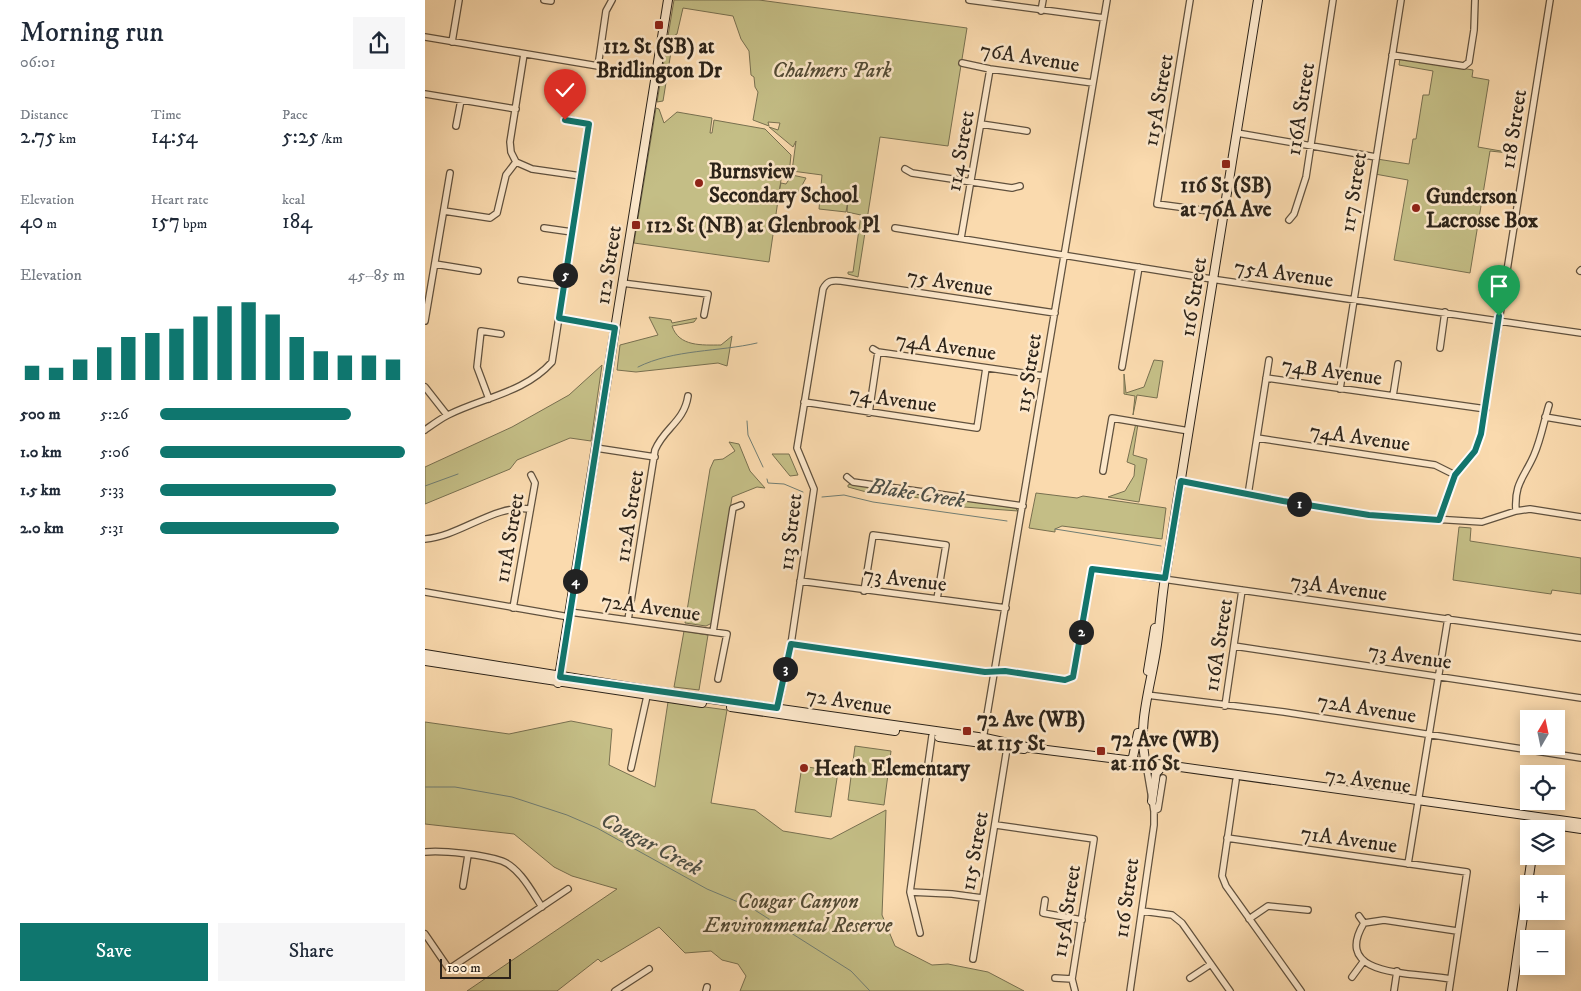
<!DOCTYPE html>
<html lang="en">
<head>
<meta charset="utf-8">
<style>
	body { margin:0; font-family:"IM FELL DW Pica",serif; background:#f6f6f7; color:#1f2937; height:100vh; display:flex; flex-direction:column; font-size:19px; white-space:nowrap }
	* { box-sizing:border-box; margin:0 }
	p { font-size:16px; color:#747a83 }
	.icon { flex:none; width:28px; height:28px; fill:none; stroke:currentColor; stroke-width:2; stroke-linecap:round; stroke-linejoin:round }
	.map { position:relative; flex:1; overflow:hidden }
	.panel { display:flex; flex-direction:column; background:#fff; width:425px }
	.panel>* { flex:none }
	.needle { width:32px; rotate:9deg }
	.controls { position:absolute; left:1095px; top:710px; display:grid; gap:10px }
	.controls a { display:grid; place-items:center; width:45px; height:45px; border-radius:0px; background:#fff; box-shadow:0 2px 12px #0003; font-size:25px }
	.scale { position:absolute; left:15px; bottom:12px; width:71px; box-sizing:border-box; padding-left:5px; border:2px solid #2c2319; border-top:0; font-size:14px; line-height:18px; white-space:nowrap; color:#2c2319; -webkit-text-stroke:4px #fce7ca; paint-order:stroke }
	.pin { position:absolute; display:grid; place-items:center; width:42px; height:42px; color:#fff; margin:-51px -21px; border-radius:50% 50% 50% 0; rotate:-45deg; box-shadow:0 0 5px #0007 }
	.pin .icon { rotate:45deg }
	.km { position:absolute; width:25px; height:25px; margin:-12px; border-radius:50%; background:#222; color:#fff; font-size:14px; line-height:25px; text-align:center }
	.round { display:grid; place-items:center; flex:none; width:52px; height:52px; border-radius:0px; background:#f6f6f7 }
	.headline { display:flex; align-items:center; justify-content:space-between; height:85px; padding:0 20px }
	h1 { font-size:28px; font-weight:600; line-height:38px }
	.stats { display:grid; grid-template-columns:repeat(3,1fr); gap:8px; height:85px; padding:5px 20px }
	.stats div { display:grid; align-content:center }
	.stats b { font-size:21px; font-weight:600 }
	.stats small { font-size:14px; font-weight:400 }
	.stats p { font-size:14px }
	.chart { height:140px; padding:10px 20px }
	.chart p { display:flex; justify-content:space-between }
	.chart svg { width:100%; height:90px; margin-top:5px; stroke:#0f766e; stroke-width:6 }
	.cta { display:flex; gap:10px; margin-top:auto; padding:10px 20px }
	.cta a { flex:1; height:58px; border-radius:0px; background:#0f766e; color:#fff; font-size:20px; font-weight:600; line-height:58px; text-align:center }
	.cta a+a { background:#f6f6f7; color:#1f2937 }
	ul { padding:0 20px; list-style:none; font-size:16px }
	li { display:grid; grid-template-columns:80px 60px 1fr; align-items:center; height:38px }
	li i { height:12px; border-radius:6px; background:#0f766e }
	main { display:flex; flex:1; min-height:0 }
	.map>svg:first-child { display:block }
	.green { fill:#c4be86; stroke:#787050 }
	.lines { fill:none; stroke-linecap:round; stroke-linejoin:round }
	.stream { stroke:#717e74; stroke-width:1 }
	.street-casing { stroke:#60513e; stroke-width:8 }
	.secondary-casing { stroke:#2c2319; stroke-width:10 }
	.street { stroke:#fce7ca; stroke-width:5.5 }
	.secondary { stroke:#fce7ca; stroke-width:8 }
	.route-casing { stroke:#fff; stroke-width:10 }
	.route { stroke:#0f766e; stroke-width:6 }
	.poi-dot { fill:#8f2418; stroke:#fce7ca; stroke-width:2 }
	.labels { text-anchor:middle; stroke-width:5; stroke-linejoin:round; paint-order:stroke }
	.poi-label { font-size:21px; font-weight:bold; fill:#2c2319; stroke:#fce7ca; text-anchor:start }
	.street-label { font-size:21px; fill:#2c2319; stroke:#fce7ca }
	.park-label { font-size:21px; font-style:italic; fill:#524a34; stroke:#fce7ca }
	.water-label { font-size:22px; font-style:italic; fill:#4e5047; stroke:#fce7ca }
</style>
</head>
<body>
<main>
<section class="panel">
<div class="headline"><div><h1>Morning run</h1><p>06:01</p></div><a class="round"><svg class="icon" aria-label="share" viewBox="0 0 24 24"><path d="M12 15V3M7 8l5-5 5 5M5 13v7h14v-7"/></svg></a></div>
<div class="stats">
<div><p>Distance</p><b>2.75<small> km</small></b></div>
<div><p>Time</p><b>14:54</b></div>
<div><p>Pace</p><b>5:25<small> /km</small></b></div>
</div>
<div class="stats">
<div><p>Elevation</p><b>40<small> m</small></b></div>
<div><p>Heart rate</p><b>157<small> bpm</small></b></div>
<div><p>kcal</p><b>184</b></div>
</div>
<div class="chart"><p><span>Elevation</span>45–85 m</p>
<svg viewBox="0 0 160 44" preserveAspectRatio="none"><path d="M5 44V37M15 44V38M25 44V34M35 44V28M45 44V23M55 44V21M65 44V19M75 44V13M85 44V8M95 44V6M105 44V12M115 44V23M125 44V30M135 44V32M145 44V32M155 44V34"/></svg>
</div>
<ul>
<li><b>500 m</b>5:26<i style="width:78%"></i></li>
<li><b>1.0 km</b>5:06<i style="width:100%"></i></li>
<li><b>1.5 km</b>5:33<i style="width:72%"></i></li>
<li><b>2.0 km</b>5:31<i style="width:73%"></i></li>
</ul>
<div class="cta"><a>Save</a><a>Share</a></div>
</section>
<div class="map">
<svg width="1156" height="991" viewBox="0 0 1156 991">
	<rect width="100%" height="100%" fill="#fadaae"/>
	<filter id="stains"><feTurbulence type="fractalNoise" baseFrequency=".004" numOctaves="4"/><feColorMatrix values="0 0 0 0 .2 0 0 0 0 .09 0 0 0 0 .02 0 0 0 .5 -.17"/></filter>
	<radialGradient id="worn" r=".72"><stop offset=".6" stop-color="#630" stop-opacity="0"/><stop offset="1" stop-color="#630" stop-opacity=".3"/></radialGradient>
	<path class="green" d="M249,0H334L542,28L523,146L455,137L433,277L423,274V272H428L436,215L422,212L423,200L421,212L394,209L397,175L367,171L371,141L368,147L344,127L353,130L355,123L343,122L344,126L328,120L333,92L330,87L329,77L326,75L324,51L316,39L308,16L258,8L252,34L245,38L243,36Z
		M241,49L246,52L238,101L232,102Z
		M975,58L1048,70L1047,77L1064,80L1053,147L1093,154L1065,151L1045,273L969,260L983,180L950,174L952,159L984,164L988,139H991L998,95H1004L1008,71L974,65Z
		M231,108L234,109L239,123L252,112L287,118L285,133H287L289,120L340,129L366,155L364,174L357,173L344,262L209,243Z
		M367,175L381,178L368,202L352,199L356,183L361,184Z
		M224,317L246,320L247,323L272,318L269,322L247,326C254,347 277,345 296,345L307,336L302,366L293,363L211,372L192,370L195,345L233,335Z
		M729,360L738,361L732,398L712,395L708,415L710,396L699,394V374L701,393L719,387Z
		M177,365L166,441L145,438L92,460L85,469L0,504V467L87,427L144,395Z
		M711,423L713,424L708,455L722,459L714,502L683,497L700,491L709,476L710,465L702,462Z
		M304,442L314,444L325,471L340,488L332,487L307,497L287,623L281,626L260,623L285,469L289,460L298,459L310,451Z
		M347,454H364L373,475L365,476Z
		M426,484L590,508L593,511L539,507L505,499L445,493L423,487V485Z
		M611,493L652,498L658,496L741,508L737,539L637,526L630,529V532L604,528Z
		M1034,527L1046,528L1045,541L1156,558V594L1127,590L1126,594L1028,580Z
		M259,631L283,635L274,690L249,687Z
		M243,702L302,710L286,803L330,810L358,831L406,839L461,810L457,915L470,946L507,965L523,964L563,972L599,991H315L321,976L313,964L297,960L286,951L260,953L234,927L176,962L173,959L132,991H42L192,889L147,876L129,867L89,834L0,824V722L84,734L146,721L187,729L184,765L230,787Z
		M430,746L466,751L459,805L423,800Z
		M377,766L413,772L406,817L370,812Z"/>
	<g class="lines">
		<path class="stream" d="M213,367C249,349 294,352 332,343
			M322,421L323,435L338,467
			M342,479L343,483L359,484L378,492
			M0,486L33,474
			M397,497L419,495L448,502L582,521
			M630,529L736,546
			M0,787H30L87,797L142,815L172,828L282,889L325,907L426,971L445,991"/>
		<defs>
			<path id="street" d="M119,0L126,1
				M544,0L679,18
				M765,0L732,204L799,213
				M616,11L618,0
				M0,37L173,66L181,11L187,0
				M27,42L34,0
				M99,54L85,142L86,152L91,162L107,169L156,176
				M967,55L1039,66L1044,62L1049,30L1050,0
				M537,63L565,69L668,83
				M0,94L91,109
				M556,124L602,131
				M31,126L36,100
				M812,133L951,157
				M480,169L487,173L587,188L595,186
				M19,211L65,218L72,213L81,175L91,162
				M864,220L869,214L881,177L908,0
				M119,228L147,232
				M470,228L793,280L1156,333
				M536,238L565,69
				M10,264L53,271
				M1155,271L1156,270
				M96,280L139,286
				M197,283L283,294L279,315
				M134,318L190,328
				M0,321L25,173
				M1015,348L1020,312
				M448,349L453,352L619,376
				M697,367L714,267
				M841,378L1061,409
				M0,387L22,415
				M915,389L976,0
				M968,396L973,364
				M64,399L52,367L56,331L76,334
				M379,402L552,428L561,368
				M444,413L453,352
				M1120,417L1156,423
				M0,430C7,425 15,419 23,415C59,397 99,393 127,362L164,124L140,119
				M832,438L1010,465L1030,475
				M171,448L230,457
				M678,471L687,418L764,431
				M422,477L428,482L598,506
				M756,481L857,501L944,515L1057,522L1091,511L1105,509L1156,517
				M823,495L844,360
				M1091,511C1089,483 1099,478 1109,455C1116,439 1119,421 1124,405
				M1014,520L1030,475L1050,451L1056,434L1125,0
				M0,539C36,536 69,504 105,509
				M375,581L581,608
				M439,591L448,535L521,545L512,599
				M0,592L144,617
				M88,608L110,483L106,475
				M145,612L302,634L293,679
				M203,620L230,450C239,428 259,422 263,396
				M288,632L308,508L316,505
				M366,644L563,672L580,671L640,680L648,677L667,569L1156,638
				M809,646L1156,698
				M722,695L859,712L1156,758
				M800,706L817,590
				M352,712L366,644L389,489L372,448L398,289C402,281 406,280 416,281L630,313
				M558,739L682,0
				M206,768L222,696
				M811,780L797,876L801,886L876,991
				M729,811L733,809L738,778
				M571,825L669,839L647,979L650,991
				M802,838L1042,872L1024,991
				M0,852C18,850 60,855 77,861C95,868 107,892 117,907
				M983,864L1023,618
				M38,886L43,855
				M485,892L527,894L557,898
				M620,900L618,913L657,920
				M717,911L747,915L757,923L805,991
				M934,916L939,923
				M824,919L843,906L883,910
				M495,933L485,892L507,736
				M0,934L24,969L143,889
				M548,959L582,748
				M927,977L938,962
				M630,978L647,979
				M765,978L786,964
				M1025,979C993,972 905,979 939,923L959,920L1032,931
				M190,991L224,969
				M281,991L282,987
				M705,991L729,825V811L721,764
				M969,991L972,971"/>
			<path id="secondary" d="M0,654L223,690L560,738L606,748L748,766L1156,823
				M0,661L277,703
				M723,671L730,628
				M133,683L243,0
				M306,707L470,731
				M514,737L599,749
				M704,762L708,757L713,733
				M721,764C712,725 725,689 731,651C735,627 736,602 740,578L833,0
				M727,801L731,773L734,770
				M1109,822L1156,829
				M1087,991L1107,856"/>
		</defs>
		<use href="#street" class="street-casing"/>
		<use href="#secondary" class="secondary-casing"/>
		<use href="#street" class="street"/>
		<use href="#secondary" class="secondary"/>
	</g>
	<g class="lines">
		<defs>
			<path id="route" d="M140,120L164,124L134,318L190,328L135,677L352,708L366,644L560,672L580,671L640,680L648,677L667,569L740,578L756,481L858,501L944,515L1014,520L1030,475L1050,451L1056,434L1074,316"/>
		</defs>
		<use href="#route" class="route-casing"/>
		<use href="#route" class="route"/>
	</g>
	<g class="poi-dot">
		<rect x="229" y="20" width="10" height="10" rx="2.5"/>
		<rect x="796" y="159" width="10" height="10" rx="2.5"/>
		<circle cx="274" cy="183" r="5"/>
		<circle cx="991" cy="208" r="5"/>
		<rect x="206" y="220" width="10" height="10" rx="2.5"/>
		<rect x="537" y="726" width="10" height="10" rx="2.5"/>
		<rect x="671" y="746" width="10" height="10" rx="2.5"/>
		<circle cx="379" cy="768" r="5"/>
	</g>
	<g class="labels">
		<g class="poi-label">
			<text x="234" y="53" text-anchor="middle">112 St (SB) at<tspan x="234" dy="24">Bridlington Dr</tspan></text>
			<text x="284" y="178">Burnsview<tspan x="284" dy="24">Secondary School</tspan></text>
			<text x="801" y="192" text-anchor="middle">116 St (SB)<tspan x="801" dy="24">at 76A Ave</tspan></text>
			<text x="1001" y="203">Gunderson<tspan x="1001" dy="24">Lacrosse Box</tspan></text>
			<text x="221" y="232">112 St (NB) at Glenbrook Pl</text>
			<text x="552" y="726">72 Ave (WB)<tspan x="552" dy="24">at 115 St</tspan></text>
			<text x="686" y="746">72 Ave (WB)<tspan x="686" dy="24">at 116 St</tspan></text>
			<text x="389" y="775">Heath Elementary</text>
		</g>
		<g class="street-label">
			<text transform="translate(605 57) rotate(9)" y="7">76A Avenue</text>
			<text transform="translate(733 100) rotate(-80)" y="7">115A Street</text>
			<text transform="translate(875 109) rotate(-81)" y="7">116A Street</text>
			<text transform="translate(1088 129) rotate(-81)" y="7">118 Street</text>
			<text transform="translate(535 151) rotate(-80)" y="7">114 Street</text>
			<text transform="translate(928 192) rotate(-81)" y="7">117 Street</text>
			<text transform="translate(183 265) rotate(-81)" y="7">112 Street</text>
			<text transform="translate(859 273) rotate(8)" y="7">75A Avenue</text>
			<text transform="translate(525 282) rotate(9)" y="7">75 Avenue</text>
			<text transform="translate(768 297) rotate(-81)" y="7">116 Street</text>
			<text transform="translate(521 346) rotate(8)" y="7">74A Avenue</text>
			<text transform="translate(907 371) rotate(8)" y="7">74B Avenue</text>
			<text transform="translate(603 373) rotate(-81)" y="7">115 Street</text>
			<text transform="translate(468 399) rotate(8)" y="7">74 Avenue</text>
			<text transform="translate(935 437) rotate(8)" y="7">74A Avenue</text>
			<text transform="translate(204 516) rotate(-81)" y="7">112A Street</text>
			<text transform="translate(365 532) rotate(-83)" y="7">113 Street</text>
			<text transform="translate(84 538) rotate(-80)" y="7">111A Street</text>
			<text transform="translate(480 579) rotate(7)" y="7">73 Avenue</text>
			<text transform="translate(914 587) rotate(8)" y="7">73A Avenue</text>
			<text transform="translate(226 607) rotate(8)" y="7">72A Avenue</text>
			<text transform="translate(793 645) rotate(-81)" y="7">116A Street</text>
			<text transform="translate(985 656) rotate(8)" y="7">73 Avenue</text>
			<text transform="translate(424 701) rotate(9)" y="7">72 Avenue</text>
			<text transform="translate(942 708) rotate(9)" y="7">72A Avenue</text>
			<text transform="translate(943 780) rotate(8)" y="7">72 Avenue</text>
			<text transform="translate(924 839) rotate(8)" y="7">71A Avenue</text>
			<text transform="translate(549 851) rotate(-80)" y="7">115 Street</text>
			<text transform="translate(701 898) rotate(-82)" y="7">116 Street</text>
			<text transform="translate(641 911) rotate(-81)" y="7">115A Street</text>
		</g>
		<g class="park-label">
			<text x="407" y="77">Chalmers Park</text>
			<text x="373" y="908">Cougar Canyon<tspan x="373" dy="24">Environmental Reserve</tspan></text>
		</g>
		<g class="water-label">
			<text transform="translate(492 492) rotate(9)" y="8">Blake Creek</text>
			<text transform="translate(227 843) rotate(28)" y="8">Cougar Creek</text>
		</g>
	</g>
	<rect width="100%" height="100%" filter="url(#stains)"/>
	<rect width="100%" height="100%" fill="url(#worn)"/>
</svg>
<div class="controls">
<a><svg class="needle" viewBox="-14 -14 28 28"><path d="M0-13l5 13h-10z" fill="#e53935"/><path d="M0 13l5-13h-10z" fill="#747a83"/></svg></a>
<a><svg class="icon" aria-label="locate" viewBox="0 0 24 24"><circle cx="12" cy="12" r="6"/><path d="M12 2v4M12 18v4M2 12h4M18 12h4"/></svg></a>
<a><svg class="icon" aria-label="layers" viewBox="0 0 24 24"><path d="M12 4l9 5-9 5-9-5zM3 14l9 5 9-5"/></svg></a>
<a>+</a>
<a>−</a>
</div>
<div class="scale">100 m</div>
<div class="pin" style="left:1074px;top:316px;background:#1e9e55"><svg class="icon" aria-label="arrive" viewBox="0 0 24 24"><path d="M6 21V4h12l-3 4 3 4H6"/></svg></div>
<div class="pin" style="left:140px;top:120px;background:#d93025"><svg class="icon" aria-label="check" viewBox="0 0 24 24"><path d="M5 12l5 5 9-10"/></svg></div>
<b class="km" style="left:874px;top:504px">1</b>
<b class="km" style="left:656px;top:632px">2</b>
<b class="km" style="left:360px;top:669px">3</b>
<b class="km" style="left:150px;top:581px">4</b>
<b class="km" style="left:140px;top:275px">5</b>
</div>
</main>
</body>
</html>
